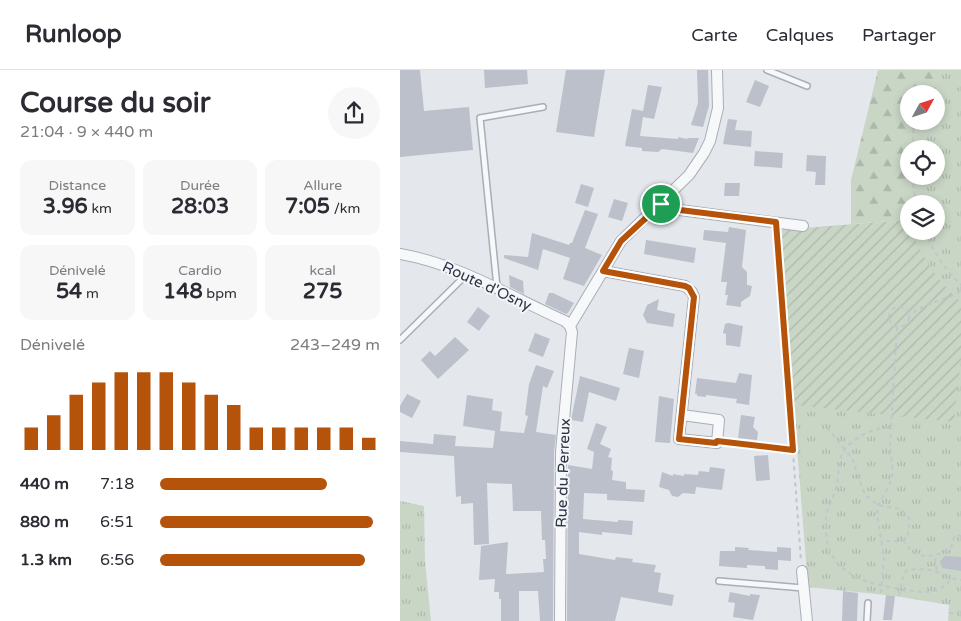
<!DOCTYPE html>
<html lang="fr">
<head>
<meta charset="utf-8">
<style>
	body { margin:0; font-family:"Varela Round",sans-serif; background:#f7f7f7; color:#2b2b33; height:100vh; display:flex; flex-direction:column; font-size:19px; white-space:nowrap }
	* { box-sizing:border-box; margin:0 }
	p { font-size:16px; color:#7c7c81 }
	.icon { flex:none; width:28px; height:28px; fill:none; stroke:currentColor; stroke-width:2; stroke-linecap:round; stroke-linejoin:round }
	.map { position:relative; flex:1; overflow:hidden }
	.side { display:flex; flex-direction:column; background:#fff; width:400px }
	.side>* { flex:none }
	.needle { width:32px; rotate:50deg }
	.buttons { position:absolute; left:500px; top:15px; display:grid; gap:10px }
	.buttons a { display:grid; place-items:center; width:45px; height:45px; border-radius:50%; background:#fff; box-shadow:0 2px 8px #0003; font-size:25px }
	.pin { position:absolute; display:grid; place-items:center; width:42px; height:42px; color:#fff; margin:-21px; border:2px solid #fff; border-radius:50%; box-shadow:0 1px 5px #0007 }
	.round { display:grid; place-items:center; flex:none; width:52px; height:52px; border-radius:26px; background:#f7f7f7 }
	.headline { display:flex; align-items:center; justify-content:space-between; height:85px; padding:0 20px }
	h1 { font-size:28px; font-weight:800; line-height:38px }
	.stats { display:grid; grid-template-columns:repeat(3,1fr); gap:8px; height:85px; padding:5px 20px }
	.stats div { display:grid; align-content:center; border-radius:12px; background:#f7f7f7; text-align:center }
	.stats b { font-size:21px; font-weight:800 }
	.stats small { font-size:14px; font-weight:400 }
	.stats p { font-size:14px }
	.chart { height:140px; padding:10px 20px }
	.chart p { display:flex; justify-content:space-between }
	.chart svg { width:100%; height:90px; margin-top:5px; stroke:#b45309; stroke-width:6 }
	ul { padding:0 20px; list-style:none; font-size:16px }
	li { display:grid; grid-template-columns:80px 60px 1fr; align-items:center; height:38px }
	li i { height:12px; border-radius:6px; background:#b45309 }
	header { display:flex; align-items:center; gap:30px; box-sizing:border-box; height:70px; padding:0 25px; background:#fff; border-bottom:1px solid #e1e1e2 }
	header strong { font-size:24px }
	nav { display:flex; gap:28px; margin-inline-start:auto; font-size:18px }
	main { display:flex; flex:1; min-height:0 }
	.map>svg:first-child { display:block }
	.grass { fill:url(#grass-tufts); fill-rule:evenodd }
	.forest { fill:url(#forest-firs) }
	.garden { fill:url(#garden-furrows) }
	.building { fill:#bbc0ca }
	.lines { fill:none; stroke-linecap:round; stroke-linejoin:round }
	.lane-casing { stroke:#a9aeb7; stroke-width:8 }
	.street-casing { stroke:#a9aeb7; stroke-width:12 }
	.path { stroke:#c2c5cb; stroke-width:2; stroke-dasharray:4 4; stroke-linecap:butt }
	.lane { stroke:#f7f8fa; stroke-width:5 }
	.street { stroke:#f7f8fa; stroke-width:10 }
	.route-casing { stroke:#fff; stroke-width:10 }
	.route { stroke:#b45309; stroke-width:6 }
	.labels { text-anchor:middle; stroke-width:4; stroke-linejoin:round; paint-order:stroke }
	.street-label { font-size:15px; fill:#2b3445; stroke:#f4f6f9 }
</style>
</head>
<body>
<header>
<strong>Runloop</strong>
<nav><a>Carte</a><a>Calques</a><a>Partager</a></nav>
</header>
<main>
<section class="side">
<div class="headline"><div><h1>Course du soir</h1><p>21:04 · 9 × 440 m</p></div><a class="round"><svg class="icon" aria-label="share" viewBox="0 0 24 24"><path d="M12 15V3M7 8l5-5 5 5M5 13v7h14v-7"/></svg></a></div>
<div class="stats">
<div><p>Distance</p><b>3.96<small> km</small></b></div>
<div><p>Durée</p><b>28:03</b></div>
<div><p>Allure</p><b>7:05<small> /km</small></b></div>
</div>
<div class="stats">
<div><p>Dénivelé</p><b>54<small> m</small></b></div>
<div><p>Cardio</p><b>148<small> bpm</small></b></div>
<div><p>kcal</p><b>275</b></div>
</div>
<div class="chart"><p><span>Dénivelé</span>243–249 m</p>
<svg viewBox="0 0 160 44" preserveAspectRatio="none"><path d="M5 44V33M15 44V27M25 44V17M35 44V11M45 44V6M55 44V6M65 44V6M75 44V11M85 44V17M95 44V22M105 44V33M115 44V33M125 44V33M135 44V33M145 44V33M155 44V38"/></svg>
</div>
<ul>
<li><b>440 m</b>7:18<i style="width:76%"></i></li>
<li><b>880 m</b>6:51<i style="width:97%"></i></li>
<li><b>1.3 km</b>6:56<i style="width:93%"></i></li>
</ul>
</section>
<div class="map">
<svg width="561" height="551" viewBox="0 0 561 551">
	<defs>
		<pattern id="grass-tufts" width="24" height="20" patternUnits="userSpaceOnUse" patternTransform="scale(1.25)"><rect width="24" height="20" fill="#c9d6c5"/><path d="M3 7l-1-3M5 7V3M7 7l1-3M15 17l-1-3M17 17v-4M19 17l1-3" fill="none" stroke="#adb8ab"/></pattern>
		<pattern id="forest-firs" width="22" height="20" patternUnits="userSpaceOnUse" patternTransform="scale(1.25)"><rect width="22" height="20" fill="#c9d6c5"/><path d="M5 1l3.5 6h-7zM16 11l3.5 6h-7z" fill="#adb8ab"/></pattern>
		<pattern id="garden-furrows" width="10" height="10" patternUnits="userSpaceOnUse" patternTransform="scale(1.25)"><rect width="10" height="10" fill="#c9d6c5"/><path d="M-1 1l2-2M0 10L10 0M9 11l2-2" fill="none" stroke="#adb8ab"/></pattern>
	</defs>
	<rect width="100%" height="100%" fill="#e4e7ec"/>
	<path class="grass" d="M543,0H561V551H548L549,535L495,526L408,517L380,160L507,150V49L509,46V51H536V24H525ZM509,79H536V106H509ZM509,134H536V161H509Z
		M0,431L24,436L25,492L31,551H0Z"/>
	<path class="forest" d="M478,0H543L525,24H509V46L507,49V150L451,154V110Z"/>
	<path class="garden" d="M507,150L509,161H511C524,190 537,211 561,232V289L554,352L394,335L380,160Z"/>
	<path class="building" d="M0,0H20L24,41L69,37L73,80L0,87Z
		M84,0H127L128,14L85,18Z
		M166,0H205L194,67L156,62Z
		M297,0H308L309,36L303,57L291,55L298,33Z
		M355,10L369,16L360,37L346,32Z
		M248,15L262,17L254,49L243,47L240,66L278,69V67L287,69L288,68H299L293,83L262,79L258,82L242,81V78L225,76L232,39L243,41Z
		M328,49L337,50L335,60L352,61L351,77L323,74Z
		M355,81L383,83L382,98L354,96Z
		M407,85L426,86L425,115H415L416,102L406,101Z
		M325,113H340L339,126H324Z
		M181,114L194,118L188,137L175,133Z
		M214,129L228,133L222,151L208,147Z
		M185,140L198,144L185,178L202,185L184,216L163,209L170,188L143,179L138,200L104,188V185L128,187L132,163L169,175L170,173H172Z
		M329,157L346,160L342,197L347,202V215L352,216L350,226L341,232V237L326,235L328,225H325L327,212H321L326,173L303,170L304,160L328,162Z
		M246,170L296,178L294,193L244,184Z
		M109,205L123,211L124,224L110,217Z
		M149,223H153L174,233L168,243L166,244L145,234Z
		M259,229L257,240L275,244L273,257L247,253L243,245L247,235Z
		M78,237L90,246L79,261L67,252Z
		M328,253L343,256L340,277L326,275V264L323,263L325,254Z
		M135,263L150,269L143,287L128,281Z
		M55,267L69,280L38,309L21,290L30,281L35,286Z
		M229,278L244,281L239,308L223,304Z
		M136,295L154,301L147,318L143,316L136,362L156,365L154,382L153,551H140L138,521H119V551H101V529H99V522H94L95,509L79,510L81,476L108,472L106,504L144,502L143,489H146L145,470H142L141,441H113L112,414L87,413L89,474L74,475L73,433L61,434V426L56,427L54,386L0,382V371L33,374L34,364L56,366L55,376L93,378L95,361H96L63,356L67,325L93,329L92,340L102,342L100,361L124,363L128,346L125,345L129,314Z
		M339,303L352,305L349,335L336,333L337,329L306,325V327L297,326V324H295L297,308L336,313Z
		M180,306L220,318L216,331L189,322L183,352L171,350Z
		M7,324L21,331L12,348L0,342V336Z
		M259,326L274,329L270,373L255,372Z
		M341,345L355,347L353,357L358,362L357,370L338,368Z
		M196,353L207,357L200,374L211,379L208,387L212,388L211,400L213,401L212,410L226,412V419L245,420L244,432L207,430V424L184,423L183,449L218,452V450L233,451L232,465L202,462V465L179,462V484L215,490L216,487L233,489L232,492L256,495L254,502L261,503L258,522L274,525L272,536L221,527L215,551H167L168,395L192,399L194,382L187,379Z
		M368,385L370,410L356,411L354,386Z
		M310,397L325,399L322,420L296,417L295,424L283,423L278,427L272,426L269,420L259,417L262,402L273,406V404L284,406V404L298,405L299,401L309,402Z
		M335,477L349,478L348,480L377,482V477L391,478V491L378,490V500L365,499V496L347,495V498L319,496L320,481H335Z
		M545,486L561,487V501L542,498L540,491Z
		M443,521L458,523L457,551H442Z
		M330,522L350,526V524L360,525L353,550L333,547L335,533L328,532Z
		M486,525L495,526L492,550H483Z"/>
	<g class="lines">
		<defs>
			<path id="lane" d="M367,0L407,16
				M97,217L80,48L143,37
				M0,270L66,205
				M319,511L403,518
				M467,551L468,533"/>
			<path id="street" d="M261,134L272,139L403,156
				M0,184C59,194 111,227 165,251L170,256
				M203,201L285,216L292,222L294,227L279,369L317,373L319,350L282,345
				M170,256L221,171L289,105L304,83L310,71L318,38L317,0
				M402,501L407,551
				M160,551L161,382L172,262L170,256"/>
		</defs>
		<use href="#lane" class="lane-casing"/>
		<use href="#street" class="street-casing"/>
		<path class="path" d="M512,79L514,51
			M512,106L516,134
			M525,161C533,181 546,201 561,215
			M377,165L401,491
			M489 247a10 10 0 1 1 20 0a10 10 0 1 1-20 0Z
			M508,249C519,232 545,232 561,221
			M497,257L491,358C475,356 446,370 441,387C438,398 439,410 435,421C433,428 429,435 427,442C425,448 426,455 426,461C427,506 471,515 507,520C524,523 541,525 551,508L561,510
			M427,358L452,388L461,415L466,426L478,435L501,439L508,446L510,451L507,468L500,471H481
			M327,372L393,380
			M503,470C516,491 533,489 551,478L555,465L561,466
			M537,500L535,491L537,485
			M481,523L484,487L477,445L478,435L489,416L493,403L490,376L491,358
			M499,526L503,507L507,500C528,498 533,500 551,508
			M549,543H556L561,541"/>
		<use href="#lane" class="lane"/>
		<use href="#street" class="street"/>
	</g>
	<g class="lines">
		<defs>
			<path id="route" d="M261,134L272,139L376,152L393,380L317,371L316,373L279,369L294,227L289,218L285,216L203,201L221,171Z"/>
		</defs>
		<use href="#route" class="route-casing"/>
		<use href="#route" class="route"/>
	</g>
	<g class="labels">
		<g class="street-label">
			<text transform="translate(87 216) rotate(25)" y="5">Route d'Osny</text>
			<text transform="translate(163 403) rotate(-88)" y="5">Rue du Perreux</text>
		</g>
	</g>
</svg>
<div class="buttons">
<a><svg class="needle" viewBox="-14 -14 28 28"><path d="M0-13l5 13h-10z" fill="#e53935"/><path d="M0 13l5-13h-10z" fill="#7c7c81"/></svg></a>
<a><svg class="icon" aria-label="locate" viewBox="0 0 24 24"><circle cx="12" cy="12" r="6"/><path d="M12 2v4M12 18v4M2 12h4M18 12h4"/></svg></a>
<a><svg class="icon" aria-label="layers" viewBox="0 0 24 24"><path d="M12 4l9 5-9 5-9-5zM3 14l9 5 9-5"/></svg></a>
</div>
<div class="pin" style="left:261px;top:134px;background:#1e9e55"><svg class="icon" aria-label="arrive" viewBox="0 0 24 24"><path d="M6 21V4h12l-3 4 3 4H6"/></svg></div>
</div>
</main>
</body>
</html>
